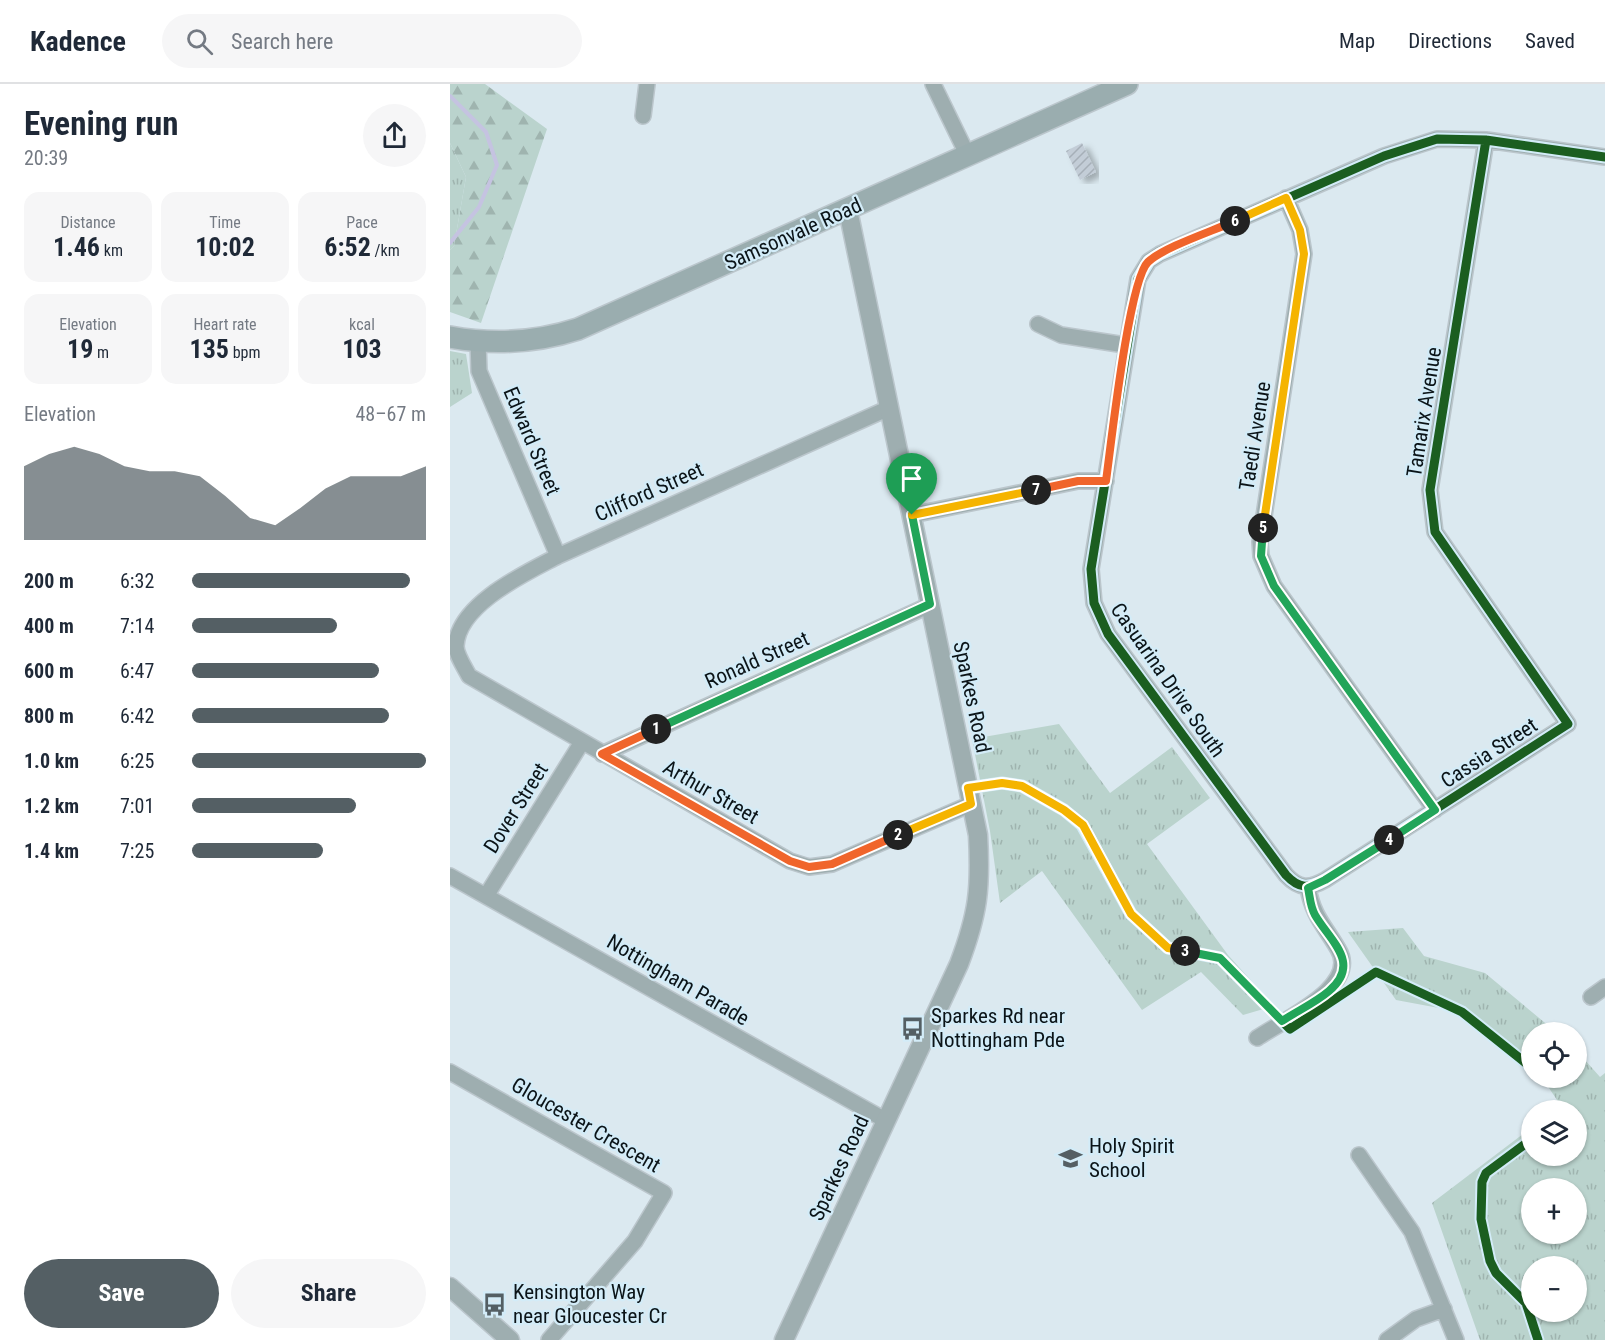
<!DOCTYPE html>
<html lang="en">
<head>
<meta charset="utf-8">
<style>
	body { margin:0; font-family:"Roboto Condensed",sans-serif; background:#f6f6f7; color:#1f2937; height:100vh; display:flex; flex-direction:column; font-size:22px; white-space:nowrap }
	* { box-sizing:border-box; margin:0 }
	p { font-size:20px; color:#747a83 }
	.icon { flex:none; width:33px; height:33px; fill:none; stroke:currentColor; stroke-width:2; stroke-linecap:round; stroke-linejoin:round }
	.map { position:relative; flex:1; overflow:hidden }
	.sheet { display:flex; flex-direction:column; background:#fff; width:450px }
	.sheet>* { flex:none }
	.tools { position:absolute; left:1071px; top:938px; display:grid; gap:12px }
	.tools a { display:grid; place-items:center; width:66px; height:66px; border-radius:50%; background:#fff; box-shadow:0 2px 4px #0004; font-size:30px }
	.pin { position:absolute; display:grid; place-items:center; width:51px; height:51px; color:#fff; margin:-62px -26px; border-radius:50% 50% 50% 0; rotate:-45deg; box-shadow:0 0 6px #0007 }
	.pin .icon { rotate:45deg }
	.km { position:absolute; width:30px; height:30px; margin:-15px; border-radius:50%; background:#222; color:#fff; font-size:16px; line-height:30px; text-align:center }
	.round { display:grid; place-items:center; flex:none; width:63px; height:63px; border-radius:32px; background:#f6f6f7 }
	.overview { display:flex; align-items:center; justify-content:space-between; height:102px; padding:0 24px }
	h1 { font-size:33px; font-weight:700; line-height:45px }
	.figures { display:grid; grid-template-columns:repeat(3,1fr); gap:9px; height:102px; padding:6px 24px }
	.figures div { display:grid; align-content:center; border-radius:15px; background:#f6f6f7; text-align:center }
	.figures b { font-size:26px; font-weight:700 }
	.figures small { font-size:16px; font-weight:400 }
	.figures p { font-size:16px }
	.chart { height:168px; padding:12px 24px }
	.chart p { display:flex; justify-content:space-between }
	.chart svg { width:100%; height:108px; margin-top:6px; fill:#545f64; opacity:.7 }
	.primary-button { display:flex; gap:12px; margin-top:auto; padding:12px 24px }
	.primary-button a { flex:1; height:69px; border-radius:36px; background:#545f64; color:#fff; font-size:24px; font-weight:700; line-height:69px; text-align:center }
	.primary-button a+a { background:#f6f6f7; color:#1f2937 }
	ul { padding:0 24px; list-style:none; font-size:20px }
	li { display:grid; grid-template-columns:96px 72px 1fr; align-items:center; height:45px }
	li i { height:15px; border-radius:8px; background:#545f64 }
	header { display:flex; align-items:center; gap:36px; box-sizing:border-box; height:84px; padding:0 30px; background:#fff; border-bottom:2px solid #e0e1e3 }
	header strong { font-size:28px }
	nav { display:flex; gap:33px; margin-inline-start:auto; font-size:21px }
	.search { width:420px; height:54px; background:#f6f6f7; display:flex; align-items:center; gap:15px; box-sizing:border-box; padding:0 21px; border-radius:33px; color:#747a83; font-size:22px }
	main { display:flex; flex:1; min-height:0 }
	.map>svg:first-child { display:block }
	.forest { fill:url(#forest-firs) }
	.park { fill:url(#park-tufts); fill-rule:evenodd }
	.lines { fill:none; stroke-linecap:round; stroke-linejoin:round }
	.stream { stroke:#c5c3e1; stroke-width:4 }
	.building { fill:url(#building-hatch); filter:url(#shadow) }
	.minor-casing { stroke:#bbc6cc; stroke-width:18 }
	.tertiary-casing { stroke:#bbc6cc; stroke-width:21 }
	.secondary-casing { stroke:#bbc6cc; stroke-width:24 }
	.minor { stroke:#9eaeb0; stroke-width:15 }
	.tertiary { stroke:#9eaeb0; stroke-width:18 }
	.secondary { stroke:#9aadaf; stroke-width:21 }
	.cycleway-casing { stroke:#d3ecf8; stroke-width:13 }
	.cycleway { stroke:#1b5e20; stroke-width:9 }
	.split-1-casing { stroke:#fff; stroke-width:12 }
	.split-2-casing { stroke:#fff; stroke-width:12 }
	.split-3-casing { stroke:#fff; stroke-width:12 }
	.split-4-casing { stroke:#fff; stroke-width:12 }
	.split-5-casing { stroke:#fff; stroke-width:12 }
	.split-6-casing { stroke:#fff; stroke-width:12 }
	.split-7-casing { stroke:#fff; stroke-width:12 }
	.split-8-casing { stroke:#fff; stroke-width:12 }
	.split-1 { stroke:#22a559; stroke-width:8 }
	.split-2 { stroke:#f0652b; stroke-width:8 }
	.split-3 { stroke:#f5b400; stroke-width:8 }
	.split-4 { stroke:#22a559; stroke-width:8 }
	.split-5 { stroke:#22a559; stroke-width:8 }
	.split-6 { stroke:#f5b400; stroke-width:8 }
	.split-7 { stroke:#f0652b; stroke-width:8 }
	.split-8 { stroke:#f5b400; stroke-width:8 }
	.labels { text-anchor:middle; stroke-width:4.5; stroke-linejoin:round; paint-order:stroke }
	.street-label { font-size:21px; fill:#0b1418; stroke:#d3ecf8 }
	.poi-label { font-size:21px; fill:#0b1418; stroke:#d3ecf8; text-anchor:start }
</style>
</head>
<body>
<header>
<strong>Kadence</strong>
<div class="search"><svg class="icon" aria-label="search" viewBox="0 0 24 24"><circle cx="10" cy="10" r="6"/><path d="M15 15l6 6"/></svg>Search here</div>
<nav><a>Map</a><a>Directions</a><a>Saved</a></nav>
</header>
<main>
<section class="sheet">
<div class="overview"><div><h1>Evening run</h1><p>20:39</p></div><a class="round"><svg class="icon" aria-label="share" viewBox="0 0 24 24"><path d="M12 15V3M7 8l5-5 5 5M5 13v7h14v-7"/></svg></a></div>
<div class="figures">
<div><p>Distance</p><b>1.46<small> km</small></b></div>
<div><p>Time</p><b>10:02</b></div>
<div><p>Pace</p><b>6:52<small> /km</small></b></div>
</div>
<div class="figures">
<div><p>Elevation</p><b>19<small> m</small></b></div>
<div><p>Heart rate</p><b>135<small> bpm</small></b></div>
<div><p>kcal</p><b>103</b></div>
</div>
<div class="chart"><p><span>Elevation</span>48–67 m</p>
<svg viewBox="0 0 160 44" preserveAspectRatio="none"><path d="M0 44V14L10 9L20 6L30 9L40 14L50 16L60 16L70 18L80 26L90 35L100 38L110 31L120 23L130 18L140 18L150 18L160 14V44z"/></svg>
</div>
<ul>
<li><b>200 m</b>6:32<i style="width:93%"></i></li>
<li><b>400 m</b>7:14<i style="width:62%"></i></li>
<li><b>600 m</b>6:47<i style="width:80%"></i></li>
<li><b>800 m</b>6:42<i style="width:84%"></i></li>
<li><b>1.0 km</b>6:25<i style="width:100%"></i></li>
<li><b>1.2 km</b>7:01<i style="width:70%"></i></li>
<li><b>1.4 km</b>7:25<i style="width:56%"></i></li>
</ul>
<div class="primary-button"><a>Save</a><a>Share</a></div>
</section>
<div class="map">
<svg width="1155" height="1256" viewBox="0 0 1155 1256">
	<defs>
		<pattern id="forest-firs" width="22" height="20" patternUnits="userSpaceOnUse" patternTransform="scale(1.5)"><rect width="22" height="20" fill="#bad3cd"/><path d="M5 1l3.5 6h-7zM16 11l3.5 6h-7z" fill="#9fb4af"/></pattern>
		<pattern id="park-tufts" width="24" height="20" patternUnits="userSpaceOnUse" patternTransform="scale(1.5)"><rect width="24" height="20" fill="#bad3cd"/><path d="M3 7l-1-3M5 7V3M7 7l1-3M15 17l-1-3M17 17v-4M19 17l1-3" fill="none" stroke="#9fb4af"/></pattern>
		<pattern id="building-hatch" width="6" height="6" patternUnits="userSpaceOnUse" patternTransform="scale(1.5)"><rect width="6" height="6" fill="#c3cdd7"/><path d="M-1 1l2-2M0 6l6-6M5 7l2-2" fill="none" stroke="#a6afb8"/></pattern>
		<filter id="shadow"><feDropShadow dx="6" dy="4" stdDeviation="3" flood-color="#0004"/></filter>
	</defs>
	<rect width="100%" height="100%" fill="#dbe9f0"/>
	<path class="forest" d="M0,0H35L97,45L31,239L0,228V166L4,162L16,93L0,59Z"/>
	<path class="park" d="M0,59L16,93L4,162L0,166Z
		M0,267L16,270L22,309L0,323Z
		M609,640L660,709L722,663L760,714L697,760L778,871L824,922L793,931L751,888L692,926L592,787L550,819L540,747L522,655Z
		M953,844L974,872L1035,889L1106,948H1082L1081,989L1005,927L946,916L898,848Z
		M1127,967L1150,993L1155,989V1256H1030L982,1119L1081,1044L1082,1071H1126V1026H1106L1111,1022L1097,1001L1087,993H1126ZM1082,1104H1126V1149H1082ZM1082,1182H1126V1227H1082Z"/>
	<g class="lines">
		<path class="stream" d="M0,12L36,48L47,81L29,123L0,159"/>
	</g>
	<path class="building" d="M632,59L646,88L630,96L616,67Z"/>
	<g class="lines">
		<defs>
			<path id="minor" d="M483,0L518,72
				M193,32L197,0
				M1036,56L980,406L985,448L1118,640L875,796C859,805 849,805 836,791L658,550L644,519L641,485L688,195L699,177L710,170L934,72L987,55L1036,56L1155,73
				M836,114L850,146L854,170L810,458L811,472L824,502L985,726
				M588,240L611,251L675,261
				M28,257L29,287L108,472
				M439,324L108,472C76,489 8,520 6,562C6,571 15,584 19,592L340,777L359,783L382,780L521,720
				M462,431L628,397H656
				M152,670L480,521
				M0,792L435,1036
				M36,812L132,658
				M1141,913L1155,903
				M807,954C833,936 911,902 888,865C874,841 863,832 858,804
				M0,988L214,1109L185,1157L99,1256
				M909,1071L962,1148L1006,1256
				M937,1256L966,1235L994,1225"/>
			<path id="tertiary" d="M0,1203L60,1256
				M334,1256L509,880C528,830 531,805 528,751L398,126"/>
			<path id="secondary" d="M0,253C44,261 85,259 128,245L677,0"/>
		</defs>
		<use href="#minor" class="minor-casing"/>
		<use href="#tertiary" class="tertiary-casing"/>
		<use href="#secondary" class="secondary-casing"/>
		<use href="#minor" class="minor"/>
		<use href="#tertiary" class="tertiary"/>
		<use href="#secondary" class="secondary"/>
		<defs>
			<path id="cycleway" d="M1036,56L980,406L985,448L1118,640L875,796C859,805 849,805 836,791L658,550L644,519L641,485L688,195L699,177L710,170L934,72L987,55L1036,56L1155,73
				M518,704L552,699L572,702L614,726L632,741L681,830L718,864L770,874L840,945L926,888L1012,928L1082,984
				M1082,1055L1036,1089L1032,1098L1031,1135L1040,1177L1046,1189L1076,1219L1088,1256"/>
		</defs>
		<use href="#cycleway" class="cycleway-casing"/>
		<use href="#cycleway" class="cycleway"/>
	</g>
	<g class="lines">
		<defs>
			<path id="split-1" d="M206,645L480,520L462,431"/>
			<path id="split-2" d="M206,645L152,670L340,777L359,783L382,780L448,751"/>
			<path id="split-3" d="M448,751L521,720L518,704L552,699L572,702L614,726L633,741L681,830L718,864L735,867"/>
			<path id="split-4" d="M735,867L770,874L832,937C847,927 865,919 879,907C912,879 880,857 865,831C860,822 860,813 858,804L875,796L939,756"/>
			<path id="split-5" d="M813,444L811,472L824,502L985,726L939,756"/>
			<path id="split-6" d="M785,137L836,114L850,146L854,170L813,444"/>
			<path id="split-7" d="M586,406L628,397H656C661,361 679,196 698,178C714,163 763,147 785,137"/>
			<path id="split-8" d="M462,431L586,406"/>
		</defs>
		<use href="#split-1" class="split-1-casing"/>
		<use href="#split-2" class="split-2-casing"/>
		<use href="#split-3" class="split-3-casing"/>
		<use href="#split-4" class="split-4-casing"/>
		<use href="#split-5" class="split-5-casing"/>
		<use href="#split-6" class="split-6-casing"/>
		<use href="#split-7" class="split-7-casing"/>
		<use href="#split-8" class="split-8-casing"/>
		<use href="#split-1" class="split-1"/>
		<use href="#split-2" class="split-2"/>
		<use href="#split-3" class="split-3"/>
		<use href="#split-4" class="split-4"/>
		<use href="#split-5" class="split-5"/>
		<use href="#split-6" class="split-6"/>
		<use href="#split-7" class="split-7"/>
		<use href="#split-8" class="split-8"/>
	</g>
	<defs>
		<symbol id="bus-bare" viewBox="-9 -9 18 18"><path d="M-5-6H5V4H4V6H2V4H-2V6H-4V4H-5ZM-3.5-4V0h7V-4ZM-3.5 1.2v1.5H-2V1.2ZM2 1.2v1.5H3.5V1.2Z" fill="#545f64" stroke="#d3ecf8" stroke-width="2.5" paint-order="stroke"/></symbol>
		<symbol id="school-bare" viewBox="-9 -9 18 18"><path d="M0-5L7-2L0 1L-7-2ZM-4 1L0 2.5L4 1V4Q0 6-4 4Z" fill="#545f64" stroke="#d3ecf8" stroke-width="2.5" paint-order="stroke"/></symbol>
	</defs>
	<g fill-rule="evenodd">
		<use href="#bus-bare" x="446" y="928" width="33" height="33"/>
		<use href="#school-bare" x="604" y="1058" width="33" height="33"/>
		<use href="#bus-bare" x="28" y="1204" width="33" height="33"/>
	</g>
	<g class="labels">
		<g class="street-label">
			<text transform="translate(343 150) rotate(-24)" y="7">Samsonvale Road</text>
			<text transform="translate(974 328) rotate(-81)" y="7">Tamarix Avenue</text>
			<text transform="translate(805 352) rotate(-81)" y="7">Taedi Avenue</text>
			<text transform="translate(82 357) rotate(67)" y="7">Edward Street</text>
			<text transform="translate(199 408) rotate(-24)" y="7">Clifford Street</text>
			<text transform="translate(307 576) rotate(-24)" y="7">Ronald Street</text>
			<text transform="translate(718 596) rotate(55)" y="7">Casuarina Drive South</text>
			<text transform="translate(522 613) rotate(78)" y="7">Sparkes Road</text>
			<text transform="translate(1039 669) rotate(-33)" y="7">Cassia Street</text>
			<text transform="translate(261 708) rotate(30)" y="7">Arthur Street</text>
			<text transform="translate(66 724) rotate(-58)" y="7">Dover Street</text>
			<text transform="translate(228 896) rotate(30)" y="7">Nottingham Parade</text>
			<text transform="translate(136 1041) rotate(30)" y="7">Gloucester Crescent</text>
			<text transform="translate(389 1084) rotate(-65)" y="7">Sparkes Road</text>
		</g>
		<g class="poi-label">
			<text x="481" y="939">Sparkes Rd near<tspan x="481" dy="24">Nottingham Pde</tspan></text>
			<text x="639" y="1069">Holy Spirit<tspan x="639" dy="24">School</tspan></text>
			<text x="63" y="1215">Kensington Way<tspan x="63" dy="24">near Gloucester Cr</tspan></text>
		</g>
	</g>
</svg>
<div class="tools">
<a><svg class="icon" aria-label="locate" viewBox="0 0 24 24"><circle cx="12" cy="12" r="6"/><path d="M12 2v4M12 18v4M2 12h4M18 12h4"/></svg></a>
<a><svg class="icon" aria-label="layers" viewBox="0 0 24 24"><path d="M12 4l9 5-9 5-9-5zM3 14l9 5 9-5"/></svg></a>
<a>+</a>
<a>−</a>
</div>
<div class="pin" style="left:462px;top:431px;background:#1e9e55"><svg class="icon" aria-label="arrive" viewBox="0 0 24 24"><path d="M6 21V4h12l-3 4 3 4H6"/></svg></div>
<b class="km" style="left:206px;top:645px">1</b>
<b class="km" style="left:448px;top:751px">2</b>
<b class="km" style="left:735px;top:867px">3</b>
<b class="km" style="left:939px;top:756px">4</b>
<b class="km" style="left:813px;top:444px">5</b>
<b class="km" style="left:785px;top:137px">6</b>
<b class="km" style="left:586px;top:406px">7</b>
</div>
</main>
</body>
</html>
